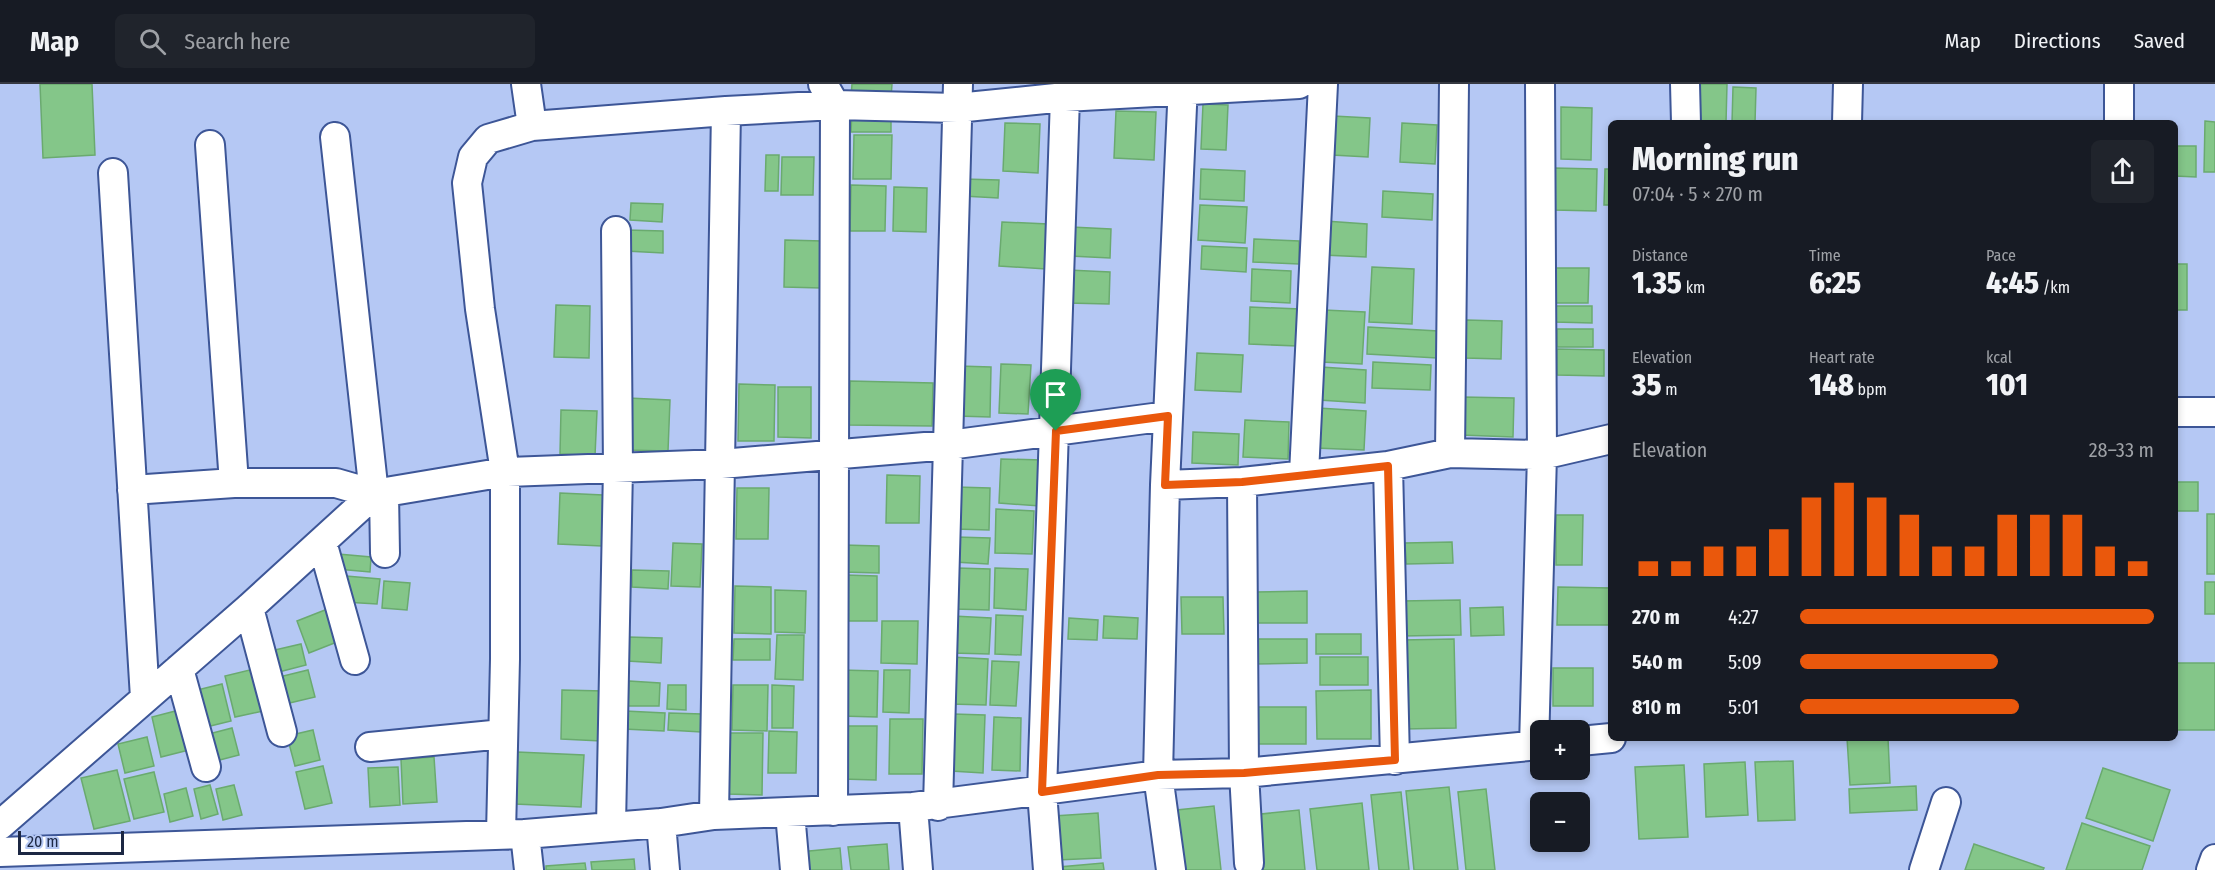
<!DOCTYPE html>
<html lang="en">
<head>
<meta charset="utf-8">
<style>
	body { margin:0; font-family:"Fira Sans Condensed",sans-serif; background:#20242c; color:#f1f3f6; height:100vh; display:flex; flex-direction:column; font-size:22px; white-space:nowrap }
	* { box-sizing:border-box; margin:0 }
	p { font-size:20px; color:#9ea1a6 }
	.icon { flex:none; width:33px; height:33px; fill:none; stroke:currentColor; stroke-width:2; stroke-linecap:round; stroke-linejoin:round }
	.map { position:relative; flex:1; overflow:hidden }
	.drawer { position:absolute; left:1608px; top:36px; width:570px; height:621px; display:flex; flex-direction:column; background:#171b24; border-radius:9px; box-shadow:0 3px 9px #0003 }
	.drawer>* { flex:none }
	.fabs { position:absolute; left:1530px; top:636px; display:grid; gap:12px }
	.fabs a { display:grid; place-items:center; width:60px; height:60px; border-radius:9px; background:#171b24; box-shadow:0 3px 9px #0003; font-size:30px }
	.scale { position:absolute; left:18px; bottom:15px; width:106px; box-sizing:border-box; padding-left:6px; border:3px solid #1c2743; border-top:0; font-size:16px; line-height:21px; white-space:nowrap; color:#1c2743; -webkit-text-stroke:4px #b5c8f4; paint-order:stroke }
	.pin { position:absolute; display:grid; place-items:center; width:51px; height:51px; color:#fff; margin:-62px -26px; border-radius:50% 50% 50% 0; rotate:-45deg; box-shadow:0 0 6px #0007 }
	.pin .icon { rotate:45deg }
	.round { display:grid; place-items:center; flex:none; width:63px; height:63px; border-radius:9px; background:#20242c }
	.head { display:flex; align-items:center; justify-content:space-between; height:102px; padding:0 24px }
	h1 { font-size:33px; font-weight:800; line-height:45px }
	.metrics { display:grid; grid-template-columns:repeat(3,1fr); gap:9px; height:102px; padding:6px 24px }
	.metrics div { display:grid; align-content:center }
	.metrics b { font-size:30px; font-weight:800 }
	.metrics small { font-size:16px; font-weight:400 }
	.metrics p { font-size:16px }
	.chart { height:168px; padding:12px 24px }
	.chart p { display:flex; justify-content:space-between }
	.chart svg { width:100%; height:108px; margin-top:6px; stroke:#ea580c; stroke-width:6 }
	ul { padding:0 24px; list-style:none; font-size:20px }
	li { display:grid; grid-template-columns:96px 72px 1fr; align-items:center; height:45px }
	li i { height:15px; border-radius:8px; background:#ea580c }
	header { display:flex; align-items:center; gap:36px; box-sizing:border-box; height:84px; padding:0 30px; background:#171b24; border-bottom:2px solid #363941 }
	header strong { font-size:28px }
	nav { display:flex; gap:33px; margin-inline-start:auto; font-size:21px }
	.search { width:420px; height:54px; background:#20242c; display:flex; align-items:center; gap:15px; box-sizing:border-box; padding:0 21px; border-radius:9px; color:#9ea1a6; font-size:22px }
	.map>svg:first-child { display:block }
	.building { fill:#84c689; stroke:#6aaa6f; stroke-width:1.5 }
	.lines { fill:none; stroke-linecap:round; stroke-linejoin:round }
	.street-casing { stroke:#3d5697; stroke-width:32 }
	.street { stroke:#fff; stroke-width:28 }
	.route-casing { stroke:#fff; stroke-width:12 }
	.route { stroke:#ea580c; stroke-width:8 }
</style>
</head>
<body>
<header>
<strong>Map</strong>
<div class="search"><svg class="icon" aria-label="search" viewBox="0 0 24 24"><circle cx="10" cy="10" r="6"/><path d="M15 15l6 6"/></svg>Search here</div>
<nav><a>Map</a><a>Directions</a><a>Saved</a></nav>
</header>
<div class="map">
<svg width="2215" height="786" viewBox="0 0 2215 786">
	<rect width="100%" height="100%" fill="#b5c8f4"/>
	<path class="building" d="M40,0H92L95,71L43,74Z
		M852,0H892L891,14L851,13Z
		M1699,0H1727L1726,39H1698Z
		M1733,3L1756,4L1755,39H1732Z
		M1203,20L1228,21L1226,66L1201,65Z
		M1561,23L1592,24L1591,76L1561,75Z
		M852,26H891V48H851Z
		M1116,27L1156,28L1154,76L1114,74Z
		M1333,32L1370,34L1368,73L1332,71Z
		M2205,37L2215,38V88H2204Z
		M1005,39L1040,40L1038,89L1003,87Z
		M1402,39L1437,41L1435,80L1400,78Z
		M854,51H892L891,95H853Z
		M2175,62H2196V93L2175,92Z
		M766,71H779L778,107H765Z
		M782,73H814L813,111H781Z
		M1554,84L1597,85L1596,127L1554,126Z
		M1201,85L1245,87L1244,117L1200,115Z
		M1605,85H1611V121H1604Z
		M963,95L999,96L998,114L963,112Z
		M851,101L886,102L885,147H850Z
		M894,103L927,104L926,148L893,147Z
		M1383,107L1433,110L1432,136L1382,133Z
		M631,119L663,120L662,138L630,136Z
		M1200,121L1247,123L1245,159L1198,156Z
		M1325,137L1367,140L1366,173L1323,171Z
		M1002,138L1048,140L1046,185L999,182Z
		M1071,143L1111,145L1110,174L1070,172Z
		M627,146L663,147V169L626,167Z
		M1254,155L1299,157V180L1253,178Z
		M785,156L822,157L821,204L784,203Z
		M1202,162L1247,164L1246,188L1201,185Z
		M2175,180H2187V226H2175Z
		M1372,183L1414,185L1412,240L1369,238Z
		M1555,184H1589L1588,219H1554Z
		M1252,185L1291,187L1290,219L1251,217Z
		M1068,186L1110,188L1109,220L1067,219Z
		M556,221L590,222L589,274L554,273Z
		M1554,222H1592V239L1554,238Z
		M1250,223L1300,225L1297,262L1249,260Z
		M1324,226L1365,228L1362,280L1321,278Z
		M1466,236L1502,237L1501,275L1465,274Z
		M1368,243L1438,247L1437,274L1367,270Z
		M1557,245H1593V263H1557Z
		M1557,265L1604,266V292L1557,291Z
		M1197,269L1243,271L1241,308L1195,306Z
		M1373,278L1431,281L1430,306L1372,304Z
		M1001,280L1031,281L1028,330L999,329Z
		M958,282L991,283L990,333L956,332Z
		M1321,283L1366,286L1365,319L1319,316Z
		M850,297L933,299L932,342L849,341Z
		M739,300L775,301L774,357H738Z
		M778,303H811V354L778,353Z
		M1462,313L1514,314L1513,353L1461,351Z
		M628,314L670,316L668,367L626,366Z
		M1318,324L1366,327L1364,366L1315,364Z
		M561,326L597,327L595,372L560,370Z
		M1245,336L1289,338L1288,375L1243,373Z
		M1193,348L1239,350L1238,381L1192,379Z
		M1001,375L1042,376L1040,422L999,419Z
		M887,391L920,392L919,439H886Z
		M2175,398H2198V427H2175Z
		M956,403L990,404L989,446L955,445Z
		M737,404H769L768,455H736Z
		M560,409L603,411L602,462L558,460Z
		M996,425L1034,427L1032,470L995,469Z
		M2207,430H2215V490H2207Z
		M1556,431H1583L1582,481H1556Z
		M956,453L990,454L988,480L954,478Z
		M1452,458L1453,479L1406,480L1405,459Z
		M673,459L702,460L700,503L671,502Z
		M843,461L879,462V489L843,488Z
		M338,470L371,473L370,488L337,485Z
		M957,484L990,485L989,526L955,525Z
		M995,484L1028,485L1026,526L994,524Z
		M632,486L669,487L668,505L632,503Z
		M845,491L877,492V537H844Z
		M346,492L380,495L377,520L344,518Z
		M384,497L410,499L407,526L382,524Z
		M2205,498H2215V530H2205Z
		M735,502L771,503V550L734,549Z
		M1558,503L1611,504V541H1557Z
		M775,506L806,507L805,549L775,548Z
		M1307,507V539H1255V508Z
		M1181,513H1223L1224,550H1182Z
		M1460,516L1461,551L1402,552L1401,517Z
		M1503,523L1504,551L1471,552L1470,524Z
		M330,524L342,556L309,569L297,537Z
		M996,531L1023,532L1021,571L995,570Z
		M953,532L991,534L989,570L952,569Z
		M1104,532L1138,534L1137,555L1103,554Z
		M1069,534L1098,536L1097,556L1068,555Z
		M882,537H918L917,580L881,579Z
		M1316,550H1361V570H1316Z
		M777,551H804L803,596L775,595Z
		M628,553L662,554L661,579L627,577Z
		M734,555H770V576H733Z
		M1255,555H1307V579L1255,580Z
		M1454,555L1456,644L1404,645L1402,556Z
		M301,560L306,581L271,590L266,568Z
		M951,573L988,575L986,621L950,620Z
		M1320,573H1368V601H1320Z
		M992,577L1019,578L1016,622L990,621Z
		M2177,579H2215V646H2177Z
		M258,584L268,626L235,633L225,592Z
		M1553,584H1593V622H1553Z
		M308,586L315,613L281,621L275,594Z
		M841,586L878,587L877,633L840,632Z
		M884,586H910L909,629L883,628Z
		M629,597L660,599L659,622H628Z
		M222,600L231,637L202,644L193,607Z
		M668,601H686V626L667,625Z
		M733,601H768L767,647L732,646Z
		M772,601L794,602L793,644H772Z
		M562,606L603,607L601,657L561,655Z
		M1371,606V655H1317L1316,607Z
		M1256,623H1306V660H1256Z
		M187,624L197,664L161,673L152,633Z
		M625,627L665,629L664,647L624,645Z
		M669,629L702,630L701,648L668,646Z
		M953,630L985,631L983,689L951,687Z
		M994,633L1021,634L1020,687L992,686Z
		M890,635H923L922,690H889Z
		M844,642H877L876,696L842,695Z
		M232,644L239,671L208,679L201,652Z
		M313,646L320,676L295,682L287,652Z
		M769,647L797,648L796,689H768Z
		M728,649H763L762,711L727,710Z
		M147,653L154,682L125,689L118,660Z
		M1847,654H1888L1890,699L1850,701Z
		M517,668L584,671L581,723L515,720Z
		M434,673L437,718L403,720L401,675Z
		M1793,677L1795,736L1758,737L1755,678Z
		M1745,678L1748,731L1706,733L1704,680Z
		M1684,681L1688,753L1639,755L1635,683Z
		M323,682L332,719L305,725L296,688Z
		M398,683L400,721L370,723L368,684Z
		M2103,684L2170,706L2153,757L2086,734Z
		M117,686L130,737L94,745L81,694Z
		M154,688L164,728L134,735L124,695Z
		M210,701L218,730L201,735L194,705Z
		M234,701L242,731L223,736L216,705Z
		M1916,702L1917,726L1850,729L1849,705Z
		M1449,703L1458,786H1414L1406,707Z
		M186,704L193,732L170,738L164,710Z
		M1486,705L1495,786H1466L1458,708Z
		M1401,708L1409,786H1379L1371,711Z
		M1362,719L1369,786H1317L1310,725Z
		M1214,722L1221,786H1183L1177,726Z
		M1299,726L1305,786H1258L1252,731Z
		M1098,729L1101,774L1057,776L1054,732Z
		M2082,739L2150,762L2142,786H2066Z
		M887,760L889,786H851L848,763Z
		M1974,760L2044,784L2043,786H1965Z
		M840,764L842,786H800L799,768Z
		M634,775L635,786H592L591,778Z
		M585,779L586,786H546V782Z
		M1103,779L1104,786H1060L1059,783Z"/>
	<g class="lines">
		<defs>
			<path id="street" d="M526,0L532,42
				M823,0L835,21L833,727
				M1685,0L1686,39
				M2119,0V39
				M1847,39L1848,0
				M113,89L145,614
				M2175,328H2215
				M1450,369L1454,0
				M1388,382L1395,676
				M1304,390L1323,0
				M1242,398L1244,689L1249,779
				M234,399H336L374,410L335,53
				M1165,401L1242,398L1388,382L1450,369L1542,371L1611,355
				M132,406L234,399L210,61
				M384,409L385,469
				M322,458L355,576
				M249,524L282,648
				M179,585L206,683
				M1580,657L1611,654
				M1534,662L1542,371L1540,0
				M370,663L503,650
				M938,722L958,0
				M913,723L918,786
				M790,729L795,786
				M714,731L726,27
				M661,739L665,786
				M0,741L249,524L374,410L505,388L721,380L949,361L1168,332
				M611,742L618,384L616,147
				M501,750L505,575V388L480,225L467,99L473,73L488,55L532,42L726,27L835,21L957,24L1065,13L1299,0
				M525,750L529,786
				M0,768L525,750L661,739L714,731L913,723L1158,691L1244,689L1540,661
				M1048,786L1042,708L1065,13
				M1171,786L1158,691L1165,401L1183,0
				M1924,786L1946,718
				M2211,786L2215,775"/>
		</defs>
		<use href="#street" class="street-casing"/>
		<use href="#street" class="street"/>
	</g>
	<g class="lines">
		<defs>
			<path id="route" d="M1168,332L1165,401L1242,398L1388,382L1395,676L1244,689L1158,691L1042,708L1056,347Z"/>
		</defs>
		<use href="#route" class="route-casing"/>
		<use href="#route" class="route"/>
	</g>
</svg>
<div class="fabs">
<a>+</a>
<a>−</a>
</div>
<div class="scale">20 m</div>
<div class="pin" style="left:1056px;top:347px;background:#1e9e55"><svg class="icon" aria-label="arrive" viewBox="0 0 24 24"><path d="M6 21V4h12l-3 4 3 4H6"/></svg></div>
<section class="drawer">
<div class="head"><div><h1>Morning run</h1><p>07:04 · 5 × 270 m</p></div><a class="round"><svg class="icon" aria-label="share" viewBox="0 0 24 24"><path d="M12 15V3M7 8l5-5 5 5M5 13v7h14v-7"/></svg></a></div>
<div class="metrics">
<div><p>Distance</p><b>1.35<small> km</small></b></div>
<div><p>Time</p><b>6:25</b></div>
<div><p>Pace</p><b>4:45<small> /km</small></b></div>
</div>
<div class="metrics">
<div><p>Elevation</p><b>35<small> m</small></b></div>
<div><p>Heart rate</p><b>148<small> bpm</small></b></div>
<div><p>kcal</p><b>101</b></div>
</div>
<div class="chart"><p><span>Elevation</span>28–33 m</p>
<svg viewBox="0 0 160 44" preserveAspectRatio="none"><path d="M5 44V38M15 44V38M25 44V32M35 44V32M45 44V25M55 44V12M65 44V6M75 44V12M85 44V19M95 44V32M105 44V32M115 44V19M125 44V19M135 44V19M145 44V32M155 44V38"/></svg>
</div>
<ul>
<li><b>270 m</b>4:27<i style="width:100%"></i></li>
<li><b>540 m</b>5:09<i style="width:56%"></i></li>
<li><b>810 m</b>5:01<i style="width:62%"></i></li>
</ul>
</section>
</div>
</body>
</html>
